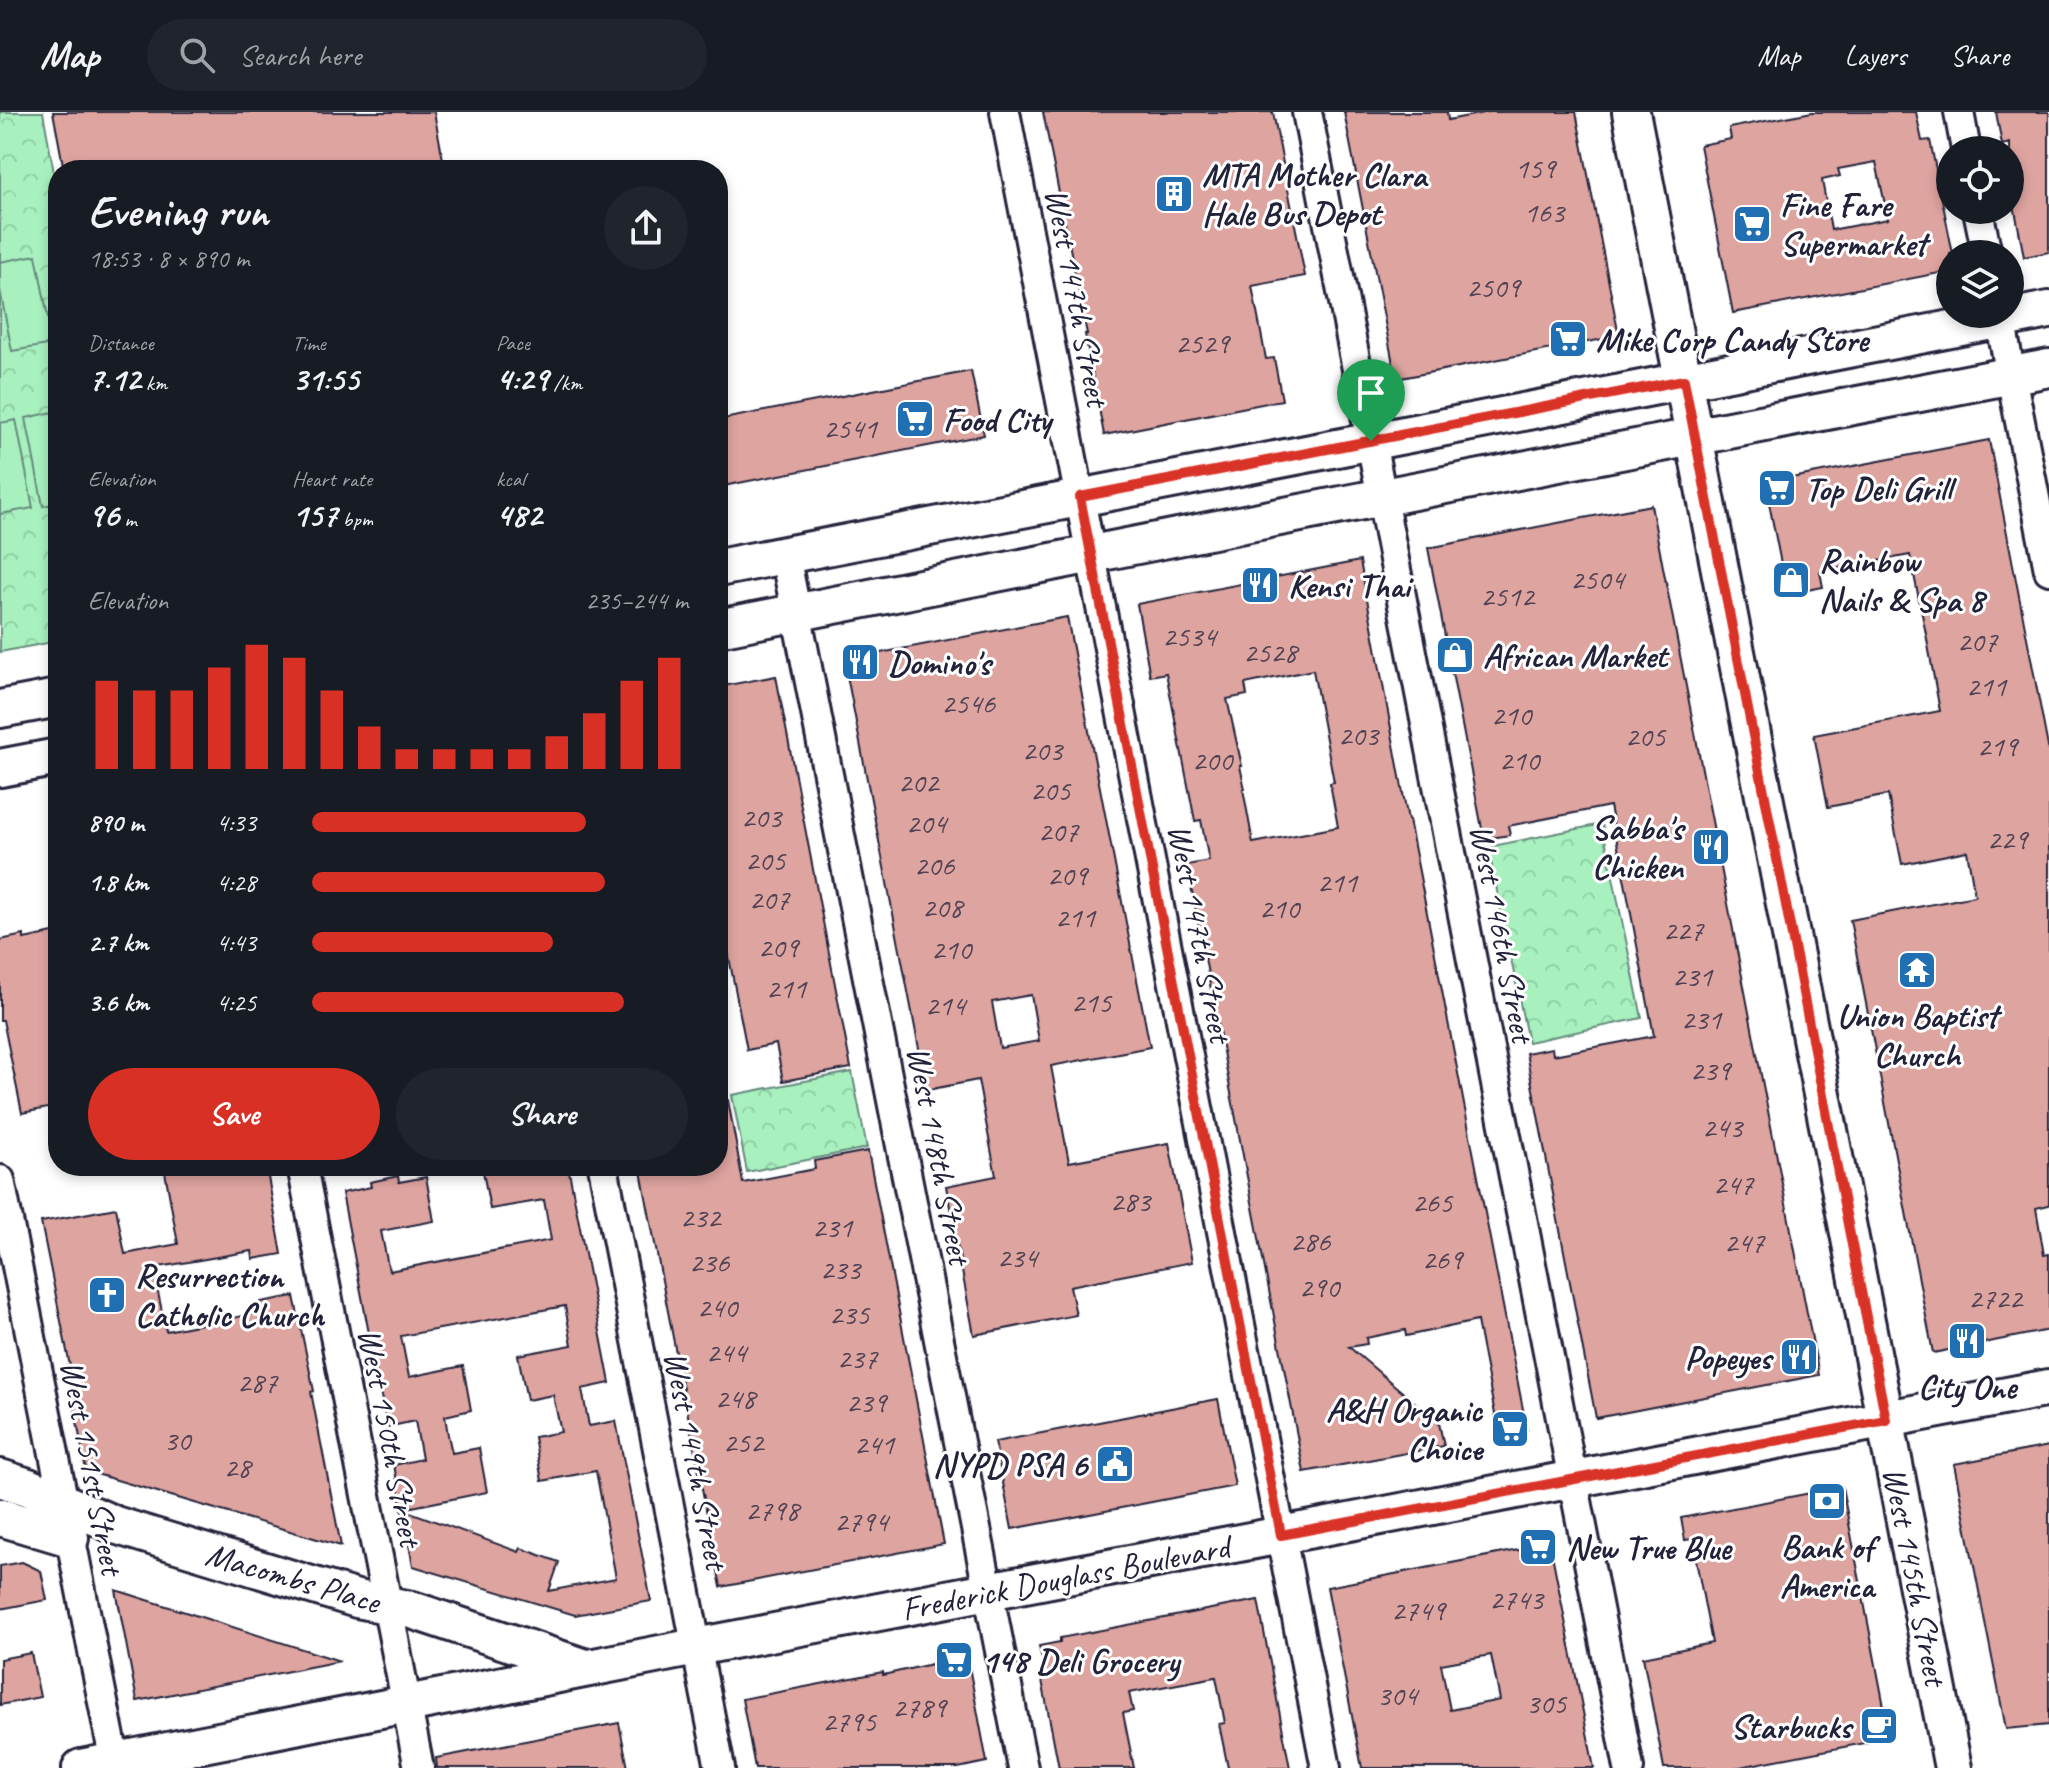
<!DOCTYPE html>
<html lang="en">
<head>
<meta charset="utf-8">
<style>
	body { margin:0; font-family:Caveat,sans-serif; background:#20242c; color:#f1f3f6; height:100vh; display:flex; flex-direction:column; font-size:30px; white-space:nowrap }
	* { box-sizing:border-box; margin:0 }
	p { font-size:26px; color:#9ea1a6 }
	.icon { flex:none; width:44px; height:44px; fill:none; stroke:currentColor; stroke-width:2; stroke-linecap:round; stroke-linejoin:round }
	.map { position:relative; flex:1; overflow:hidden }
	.details { position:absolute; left:48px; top:48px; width:680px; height:1016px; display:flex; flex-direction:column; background:#171b24; border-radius:32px; box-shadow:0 4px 12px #0003 }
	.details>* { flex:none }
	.fabs { position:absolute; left:1936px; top:24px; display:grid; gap:16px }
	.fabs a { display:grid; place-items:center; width:88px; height:88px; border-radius:50%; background:#171b24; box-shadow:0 4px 12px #0003; font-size:40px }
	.pin { position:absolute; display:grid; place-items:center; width:68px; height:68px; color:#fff; margin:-82px -34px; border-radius:50% 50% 50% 0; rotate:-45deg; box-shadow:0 0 8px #0007 }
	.pin .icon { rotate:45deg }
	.round { display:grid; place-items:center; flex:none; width:84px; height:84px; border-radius:42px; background:#20242c }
	.head { display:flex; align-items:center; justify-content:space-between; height:136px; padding:0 40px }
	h1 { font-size:44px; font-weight:800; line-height:60px }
	.stats { display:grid; grid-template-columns:repeat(3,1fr); gap:12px; height:136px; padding:8px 40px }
	.stats div { display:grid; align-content:center }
	.stats b { font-size:34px; font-weight:800 }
	.stats small { font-size:22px; font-weight:400 }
	.stats p { font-size:22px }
	.chart { height:224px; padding:16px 40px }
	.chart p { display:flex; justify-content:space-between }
	.chart svg { width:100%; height:144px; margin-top:8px; stroke:#d93025; stroke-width:6 }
	.cta { display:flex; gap:16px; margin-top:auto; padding:16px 40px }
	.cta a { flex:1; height:92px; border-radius:48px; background:#d93025; color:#fff; font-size:32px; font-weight:800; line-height:92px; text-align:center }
	.cta a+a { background:#20242c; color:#f1f3f6 }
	ul { padding:0 40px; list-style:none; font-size:26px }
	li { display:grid; grid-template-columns:128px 96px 1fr; align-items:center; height:60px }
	li i { height:20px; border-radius:10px; background:#d93025 }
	header { display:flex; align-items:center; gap:48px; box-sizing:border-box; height:112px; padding:0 40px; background:#171b24; border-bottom:2px solid #363941 }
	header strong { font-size:38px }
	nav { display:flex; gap:44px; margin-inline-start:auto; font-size:28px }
	.search { width:560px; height:72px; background:#20242c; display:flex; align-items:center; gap:20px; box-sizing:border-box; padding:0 28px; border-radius:44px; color:#9ea1a6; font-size:30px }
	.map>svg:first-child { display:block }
	.park { fill:url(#park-crowns); stroke:#658a7d; stroke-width:2 }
	.pitch { fill:#a8f1bf; stroke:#658a7d; stroke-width:2 }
	.building { fill:#dea4a0; stroke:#22223b; stroke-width:2; fill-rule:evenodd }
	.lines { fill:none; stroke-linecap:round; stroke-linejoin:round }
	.minor-casing { stroke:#22223b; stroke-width:34 }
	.major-casing { stroke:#22223b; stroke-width:42 }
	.minor { stroke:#fff; stroke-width:28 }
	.major { stroke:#fff; stroke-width:36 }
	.route-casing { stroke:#fff; stroke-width:16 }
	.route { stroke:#d93025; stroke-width:10 }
	.labels { text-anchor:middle; stroke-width:6; stroke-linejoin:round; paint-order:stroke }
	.number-label { font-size:30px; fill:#514254 }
	.poi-label { font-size:34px; font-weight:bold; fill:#22223b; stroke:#fff; text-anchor:start }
	.street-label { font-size:34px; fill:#22223b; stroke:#fff }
</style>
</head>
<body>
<header>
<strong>Map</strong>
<div class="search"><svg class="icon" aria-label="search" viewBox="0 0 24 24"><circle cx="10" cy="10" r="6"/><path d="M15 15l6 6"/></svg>Search here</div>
<nav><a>Map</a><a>Layers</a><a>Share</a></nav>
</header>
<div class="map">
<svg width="2049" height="1656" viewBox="0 0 2049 1656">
	<defs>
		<pattern id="park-crowns" width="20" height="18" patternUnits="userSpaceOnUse" patternTransform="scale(2)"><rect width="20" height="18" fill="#a8f1bf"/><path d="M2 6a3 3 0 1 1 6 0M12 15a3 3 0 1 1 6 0" fill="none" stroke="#90cea5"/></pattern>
	</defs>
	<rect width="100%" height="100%" fill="#fff"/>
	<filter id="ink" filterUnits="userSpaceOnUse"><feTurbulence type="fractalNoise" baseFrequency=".0125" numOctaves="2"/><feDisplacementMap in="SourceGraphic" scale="16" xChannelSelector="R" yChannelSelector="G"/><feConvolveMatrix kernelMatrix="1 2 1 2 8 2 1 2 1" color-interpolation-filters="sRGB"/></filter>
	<g filter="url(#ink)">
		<path class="park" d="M0,0H43L58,83V529L0,540Z
			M1602,712L1642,906L1528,930L1488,735Z
			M852,960L867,1036L747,1060L732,983Z"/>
		<path class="pitch" d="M36,143L53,232L12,239L0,178V150Z
			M58,299V391L43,394L26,306Z
			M16,308L33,396L0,402V311Z"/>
		<path class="building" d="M53,0H434L445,58H64Z
			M1043,0H1273L1305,164L1252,174L1266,247L1274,246L1282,288L1104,323L1085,222H1087Z
			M1344,0H1447L1448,8L1489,0H1576L1619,224L1396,267Z
			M1812,0H1916L1922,29L1930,28L1953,142H1950V159L1733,201L1700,33L1731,27L1729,16ZM1876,50L1888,107L1831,118L1822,68L1840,64L1838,57Z
			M1996,0H2049V140L2024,145L2010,72V31L2002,33Z
			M971,259L984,323L718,375V308Z
			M1989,328L2049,640V1093L2036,1096L2044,1143L2049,1142V1218L1933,1241L1850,808L1975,784L1967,739L1902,752L1888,683L1828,695L1814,623L1940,599L1926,522L1910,443L1820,460L1823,475L1787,482L1765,371Z
			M1651,393L1819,1263L1596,1306L1526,941L1552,936L1553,943L1654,924L1633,812L1610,694L1508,714L1510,723L1484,727L1428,436Z
			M1360,449L1408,708H1409L1527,1318L1499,1323L1477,1209L1406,1224L1405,1218L1366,1226L1367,1232L1349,1235L1439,1311L1444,1334L1304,1360L1187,753L1209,749L1201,708L1195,709L1166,561L1150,564L1137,492ZM1313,558L1334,670L1330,671L1338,715L1253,731L1243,677H1245L1240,654H1242L1227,587L1247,583L1245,572Z
			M1067,505L1150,935L1051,954L1069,1050L1169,1031L1192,1150L1070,1174L1076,1203L974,1223L946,1074L996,1064L978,968L927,978L844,548ZM1031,883L1039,929L1000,936L992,890Z
			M776,564L851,956L783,969L776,932L747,938L718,789V575Z
			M58,820V972L49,973L53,995L22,1001L3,908H0V828L24,823V827Z
			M728,988L743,1071L815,1057L814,1049L868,1039L944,1432L721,1475L640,1054H718V989Z
			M164,1054H266L282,1142L253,1147L252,1139L153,1156L166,1219L263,1200L261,1190L294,1184L314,1279L311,1280L341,1434L86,1359L67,1254H70L41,1110L116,1096L125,1142L178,1132Z
			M482,1054H568L610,1271L582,1277L589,1314L616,1309L651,1489L575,1503L413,1454L402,1397L519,1440L521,1436L559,1450L549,1479L616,1466L596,1359L542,1369L534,1325L561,1320L553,1283L527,1288L518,1243L572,1233L565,1194L401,1224L409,1265L463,1254L471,1298L445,1304L448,1323L452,1341L479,1336L487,1380L402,1397L394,1353L422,1347L415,1309L387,1315L342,1081L371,1075L370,1070L398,1064L399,1070L426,1065L434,1109L381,1119L389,1159L551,1128L544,1088L490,1097Z
			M1218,1287L1235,1374L1012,1417L995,1330Z
			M2049,1334V1613L2006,1617L1954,1352Z
			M1842,1375L1890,1626L1735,1656H1664L1643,1545L1712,1531L1692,1427L1685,1428L1681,1406Z
			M1550,1432L1594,1656H1362L1327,1475ZM1491,1543L1500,1588L1450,1598L1441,1552Z
			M22,1450L41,1459L47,1488L0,1497V1454Z
			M116,1478L204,1506L340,1549L137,1589Z
			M1258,1488L1290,1656H1228L1219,1612L1225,1611L1216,1565L1129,1581L1133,1599L1123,1601L1134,1656H1059L1040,1558L1044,1557L1039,1534L1060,1530V1526Z
			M31,1541L40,1585L0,1593V1547Z
			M967,1544L987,1650L958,1656H755L742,1587L883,1560V1563Z
			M619,1611L628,1656H437L436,1646Z"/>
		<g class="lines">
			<defs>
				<path id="minor" d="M1005,0L1326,1656
					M1307,0L1629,1656
					M1959,0L1966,38
					M1978,98L1987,142
					M1999,202L2049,458
					M785,443L1023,1656
					M302,1054L419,1656
					M603,1054L720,1656
					M0,1068L116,1656"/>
				<path id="major" d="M1631,0L1953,1656
					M718,456L2049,198
					M718,516L1218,417L2049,256
					M0,597L58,586
					M0,656L58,645
					M0,1366L28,1375L115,1413L357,1487L412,1498L586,1556
					M0,1405L70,1426
					M81,1656L696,1535L2049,1276"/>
			</defs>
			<use href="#minor" class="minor-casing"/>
			<use href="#major" class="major-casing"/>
			<use href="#minor" class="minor"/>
			<use href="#major" class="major"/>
		</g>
	</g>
	<g class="lines" filter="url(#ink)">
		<defs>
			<path id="route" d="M1684,268L1886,1308L1281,1423L1080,385Z"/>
		</defs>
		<use href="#route" class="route-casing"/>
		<use href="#route" class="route"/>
	</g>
	<defs>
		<symbol id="building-square" viewBox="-11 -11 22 22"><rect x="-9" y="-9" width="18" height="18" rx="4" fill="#1f6fb2" stroke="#fff"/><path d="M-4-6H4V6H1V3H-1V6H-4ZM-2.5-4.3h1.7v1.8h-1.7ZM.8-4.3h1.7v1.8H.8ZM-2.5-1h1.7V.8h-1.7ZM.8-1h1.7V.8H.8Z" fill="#fff"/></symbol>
		<symbol id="supermarket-square" viewBox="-11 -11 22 22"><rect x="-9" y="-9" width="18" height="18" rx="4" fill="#1f6fb2" stroke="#fff"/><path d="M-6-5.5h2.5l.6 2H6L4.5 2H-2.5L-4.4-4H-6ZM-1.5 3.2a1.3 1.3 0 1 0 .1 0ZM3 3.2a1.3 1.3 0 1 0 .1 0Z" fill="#fff"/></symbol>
		<symbol id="shop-square" viewBox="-11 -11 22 22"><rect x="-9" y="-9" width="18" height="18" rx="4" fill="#1f6fb2" stroke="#fff"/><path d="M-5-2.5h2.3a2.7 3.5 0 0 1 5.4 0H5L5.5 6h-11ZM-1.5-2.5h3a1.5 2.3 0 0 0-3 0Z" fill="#fff"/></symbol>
		<symbol id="restaurant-square" viewBox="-11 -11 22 22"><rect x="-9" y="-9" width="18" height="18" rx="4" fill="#1f6fb2" stroke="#fff"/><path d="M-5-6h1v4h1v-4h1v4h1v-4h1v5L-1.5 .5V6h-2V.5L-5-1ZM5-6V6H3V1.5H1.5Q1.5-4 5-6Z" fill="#fff"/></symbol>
		<symbol id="temple-square" viewBox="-11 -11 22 22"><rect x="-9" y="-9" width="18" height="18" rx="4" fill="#1f6fb2" stroke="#fff"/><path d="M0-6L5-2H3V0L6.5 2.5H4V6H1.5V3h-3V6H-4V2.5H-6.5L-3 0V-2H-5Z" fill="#fff"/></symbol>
		<symbol id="church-square" viewBox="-11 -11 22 22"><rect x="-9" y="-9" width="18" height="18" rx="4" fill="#1f6fb2" stroke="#fff"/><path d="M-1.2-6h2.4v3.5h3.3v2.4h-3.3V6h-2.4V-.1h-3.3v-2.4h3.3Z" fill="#fff"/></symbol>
		<symbol id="civic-square" viewBox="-11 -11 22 22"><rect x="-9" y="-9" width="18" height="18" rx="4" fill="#1f6fb2" stroke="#fff"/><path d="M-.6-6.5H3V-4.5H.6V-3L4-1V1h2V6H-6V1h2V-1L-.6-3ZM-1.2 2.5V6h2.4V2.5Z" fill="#fff"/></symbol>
		<symbol id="bank-square" viewBox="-11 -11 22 22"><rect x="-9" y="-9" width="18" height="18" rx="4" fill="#1f6fb2" stroke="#fff"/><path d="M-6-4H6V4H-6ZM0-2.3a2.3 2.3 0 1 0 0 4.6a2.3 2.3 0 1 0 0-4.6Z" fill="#fff"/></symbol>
		<symbol id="cafe-square" viewBox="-11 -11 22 22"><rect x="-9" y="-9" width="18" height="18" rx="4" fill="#1f6fb2" stroke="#fff"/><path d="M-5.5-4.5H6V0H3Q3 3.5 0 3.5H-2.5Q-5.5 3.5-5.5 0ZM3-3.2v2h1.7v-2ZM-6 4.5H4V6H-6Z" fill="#fff"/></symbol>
	</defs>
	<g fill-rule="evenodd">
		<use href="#building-square" x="1152" y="60" width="44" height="44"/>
		<use href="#supermarket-square" x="1730" y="90" width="44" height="44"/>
		<use href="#supermarket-square" x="1546" y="205" width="44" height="44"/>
		<use href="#supermarket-square" x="893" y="285" width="44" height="44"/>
		<use href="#supermarket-square" x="1755" y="354" width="44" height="44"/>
		<use href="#shop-square" x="1769" y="446" width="44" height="44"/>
		<use href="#restaurant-square" x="1238" y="451" width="44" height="44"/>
		<use href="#shop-square" x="1433" y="521" width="44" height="44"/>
		<use href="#restaurant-square" x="838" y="528" width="44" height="44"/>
		<use href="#restaurant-square" x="1689" y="713" width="44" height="44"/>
		<use href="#temple-square" x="1895" y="836" width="44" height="44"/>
		<use href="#church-square" x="85" y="1161" width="44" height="44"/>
		<use href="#restaurant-square" x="1945" y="1207" width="44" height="44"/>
		<use href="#restaurant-square" x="1777" y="1223" width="44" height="44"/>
		<use href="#supermarket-square" x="1488" y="1295" width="44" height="44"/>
		<use href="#civic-square" x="1093" y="1330" width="44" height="44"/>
		<use href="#bank-square" x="1805" y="1367" width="44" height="44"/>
		<use href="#supermarket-square" x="1516" y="1413" width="44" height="44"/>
		<use href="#supermarket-square" x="932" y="1526" width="44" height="44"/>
		<use href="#cafe-square" x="1857" y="1592" width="44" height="44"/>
	</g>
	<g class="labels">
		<g class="number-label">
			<text x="1535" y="66">159</text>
			<text x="1544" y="110">163</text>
			<text x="1493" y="185">2509</text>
			<text x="1202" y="241">2529</text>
			<text x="850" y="326">2541</text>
			<text x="1597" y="477">2504</text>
			<text x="1507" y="494">2512</text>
			<text x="1189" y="534">2534</text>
			<text x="1977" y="539">207</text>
			<text x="1270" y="550">2528</text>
			<text x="1986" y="584">211</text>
			<text x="968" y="601">2546</text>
			<text x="1511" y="613">210</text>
			<text x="1358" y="633">203</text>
			<text x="1645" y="634">205</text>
			<text x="1997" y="644">219</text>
			<text x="1042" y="648">203</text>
			<text x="1212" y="658">200</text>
			<text x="1519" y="658">210</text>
			<text x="918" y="680">202</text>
			<text x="1050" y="688">205</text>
			<text x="761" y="715">203</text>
			<text x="926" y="721">204</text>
			<text x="1058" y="729">207</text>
			<text x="2007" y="737">229</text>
			<text x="765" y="758">205</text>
			<text x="934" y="763">206</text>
			<text x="1067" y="773">209</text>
			<text x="1337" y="780">211</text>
			<text x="769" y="797">207</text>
			<text x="942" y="805">208</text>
			<text x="1279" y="806">210</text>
			<text x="1075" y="815">211</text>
			<text x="1683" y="828">227</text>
			<text x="778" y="845">209</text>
			<text x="951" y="847">210</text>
			<text x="1692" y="874">231</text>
			<text x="786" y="886">211</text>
			<text x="1091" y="900">215</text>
			<text x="945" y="903">214</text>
			<text x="1701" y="917">231</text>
			<text x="1710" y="968">239</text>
			<text x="1722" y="1025">243</text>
			<text x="1733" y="1082">247</text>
			<text x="1130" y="1099">283</text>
			<text x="1432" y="1100">265</text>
			<text x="700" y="1115">232</text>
			<text x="832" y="1125">231</text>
			<text x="1310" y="1139">286</text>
			<text x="1744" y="1140">247</text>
			<text x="1017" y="1155">234</text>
			<text x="1442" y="1157">269</text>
			<text x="709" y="1160">236</text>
			<text x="840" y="1167">233</text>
			<text x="1319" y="1185">290</text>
			<text x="1995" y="1196">2722</text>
			<text x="717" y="1205">240</text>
			<text x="849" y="1212">235</text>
			<text x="726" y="1250">244</text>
			<text x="857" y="1256">237</text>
			<text x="257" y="1280">287</text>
			<text x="735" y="1296">248</text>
			<text x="866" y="1300">239</text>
			<text x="177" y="1338">30</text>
			<text x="743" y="1340">252</text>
			<text x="874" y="1342">241</text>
			<text x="237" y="1365">28</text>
			<text x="772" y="1408">2798</text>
			<text x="861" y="1419">2794</text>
			<text x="1516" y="1497">2743</text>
			<text x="1418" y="1508">2749</text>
			<text x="1397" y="1593">304</text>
			<text x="1546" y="1601">305</text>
			<text x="919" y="1605">2789</text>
			<text x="849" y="1619">2795</text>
		</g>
		<g class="poi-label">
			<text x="1202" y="74">MTA Mother Clara<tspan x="1202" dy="39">Hale Bus Depot</tspan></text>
			<text x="1780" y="104">Fine Fare<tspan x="1780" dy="39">Supermarket</tspan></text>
			<text x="1596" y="239">Mike Corp Candy Store</text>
			<text x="943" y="319">Food City</text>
			<text x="1805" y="388">Top Deli Grill</text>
			<text x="1819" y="460">Rainbow<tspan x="1819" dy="39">Nails &amp; Spa 8</tspan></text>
			<text x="1288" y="485">Kensi Thai</text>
			<text x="1483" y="555">African Market</text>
			<text x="888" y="562">Domino's</text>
			<text x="1683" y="727" text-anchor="end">Sabba's<tspan x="1683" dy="39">Chicken</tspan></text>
			<text x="1917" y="915" text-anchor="middle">Union Baptist<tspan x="1917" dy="39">Church</tspan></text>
			<text x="135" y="1175">Resurrection<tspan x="135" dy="39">Catholic Church</tspan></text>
			<text x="1771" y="1257" text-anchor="end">Popeyes</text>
			<text x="1967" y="1286" text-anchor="middle">City One</text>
			<text x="1482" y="1309" text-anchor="end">A&amp;H Organic<tspan x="1482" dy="39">Choice</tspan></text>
			<text x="1087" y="1364" text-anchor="end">NYPD PSA 6</text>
			<text x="1827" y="1446" text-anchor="middle">Bank of<tspan x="1827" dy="39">America</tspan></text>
			<text x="1566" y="1447">New True Blue</text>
			<text x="982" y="1560">148 Deli Grocery</text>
			<text x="1851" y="1626" text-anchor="end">Starbucks</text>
		</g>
		<g class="street-label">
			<text transform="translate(1078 185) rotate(79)" y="12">West 147th Street</text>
			<text transform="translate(1201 821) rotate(79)" y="12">West 147th Street</text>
			<text transform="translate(1503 821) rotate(79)" y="12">West 146th Street</text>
			<text transform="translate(940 1043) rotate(79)" y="12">West 148th Street</text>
			<text transform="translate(391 1325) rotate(79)" y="12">West 150th Street</text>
			<text transform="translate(697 1348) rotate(79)" y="12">West 149th Street</text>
			<text transform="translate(93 1355) rotate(79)" y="12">West 151st Street</text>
			<text transform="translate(1916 1464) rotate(79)" y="12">West 145th Street</text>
			<text transform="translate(293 1465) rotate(16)" y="12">Macombs Place</text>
			<text transform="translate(1065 1465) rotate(-11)" y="12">Frederick Douglass Boulevard</text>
		</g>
	</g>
</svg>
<div class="fabs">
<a><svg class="icon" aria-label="locate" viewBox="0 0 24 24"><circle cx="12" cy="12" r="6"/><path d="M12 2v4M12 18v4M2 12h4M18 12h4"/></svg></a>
<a><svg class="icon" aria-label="layers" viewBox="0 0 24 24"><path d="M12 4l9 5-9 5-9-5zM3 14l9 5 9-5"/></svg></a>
</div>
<div class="pin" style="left:1371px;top:329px;background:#1e9e55"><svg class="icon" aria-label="arrive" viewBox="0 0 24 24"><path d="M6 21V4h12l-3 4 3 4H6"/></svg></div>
<section class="details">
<div class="head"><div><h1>Evening run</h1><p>18:53 · 8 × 890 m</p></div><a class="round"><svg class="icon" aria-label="share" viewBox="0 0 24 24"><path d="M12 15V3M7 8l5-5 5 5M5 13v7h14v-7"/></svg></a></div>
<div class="stats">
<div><p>Distance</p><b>7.12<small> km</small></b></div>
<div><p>Time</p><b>31:55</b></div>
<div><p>Pace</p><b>4:29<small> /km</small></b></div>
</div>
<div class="stats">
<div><p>Elevation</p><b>96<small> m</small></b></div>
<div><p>Heart rate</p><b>157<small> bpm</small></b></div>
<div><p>kcal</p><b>482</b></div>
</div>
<div class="chart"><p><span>Elevation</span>235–244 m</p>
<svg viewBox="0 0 160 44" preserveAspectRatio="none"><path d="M5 44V17M15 44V20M25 44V20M35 44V13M45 44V6M55 44V10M65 44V20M75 44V31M85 44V38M95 44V38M105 44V38M115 44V38M125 44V34M135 44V27M145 44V17M155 44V10"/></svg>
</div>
<ul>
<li><b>890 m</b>4:33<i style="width:73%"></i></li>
<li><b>1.8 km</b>4:28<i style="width:78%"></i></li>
<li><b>2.7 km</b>4:43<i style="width:64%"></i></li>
<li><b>3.6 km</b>4:25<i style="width:83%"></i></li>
</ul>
<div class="cta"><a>Save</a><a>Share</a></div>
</section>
</div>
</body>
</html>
